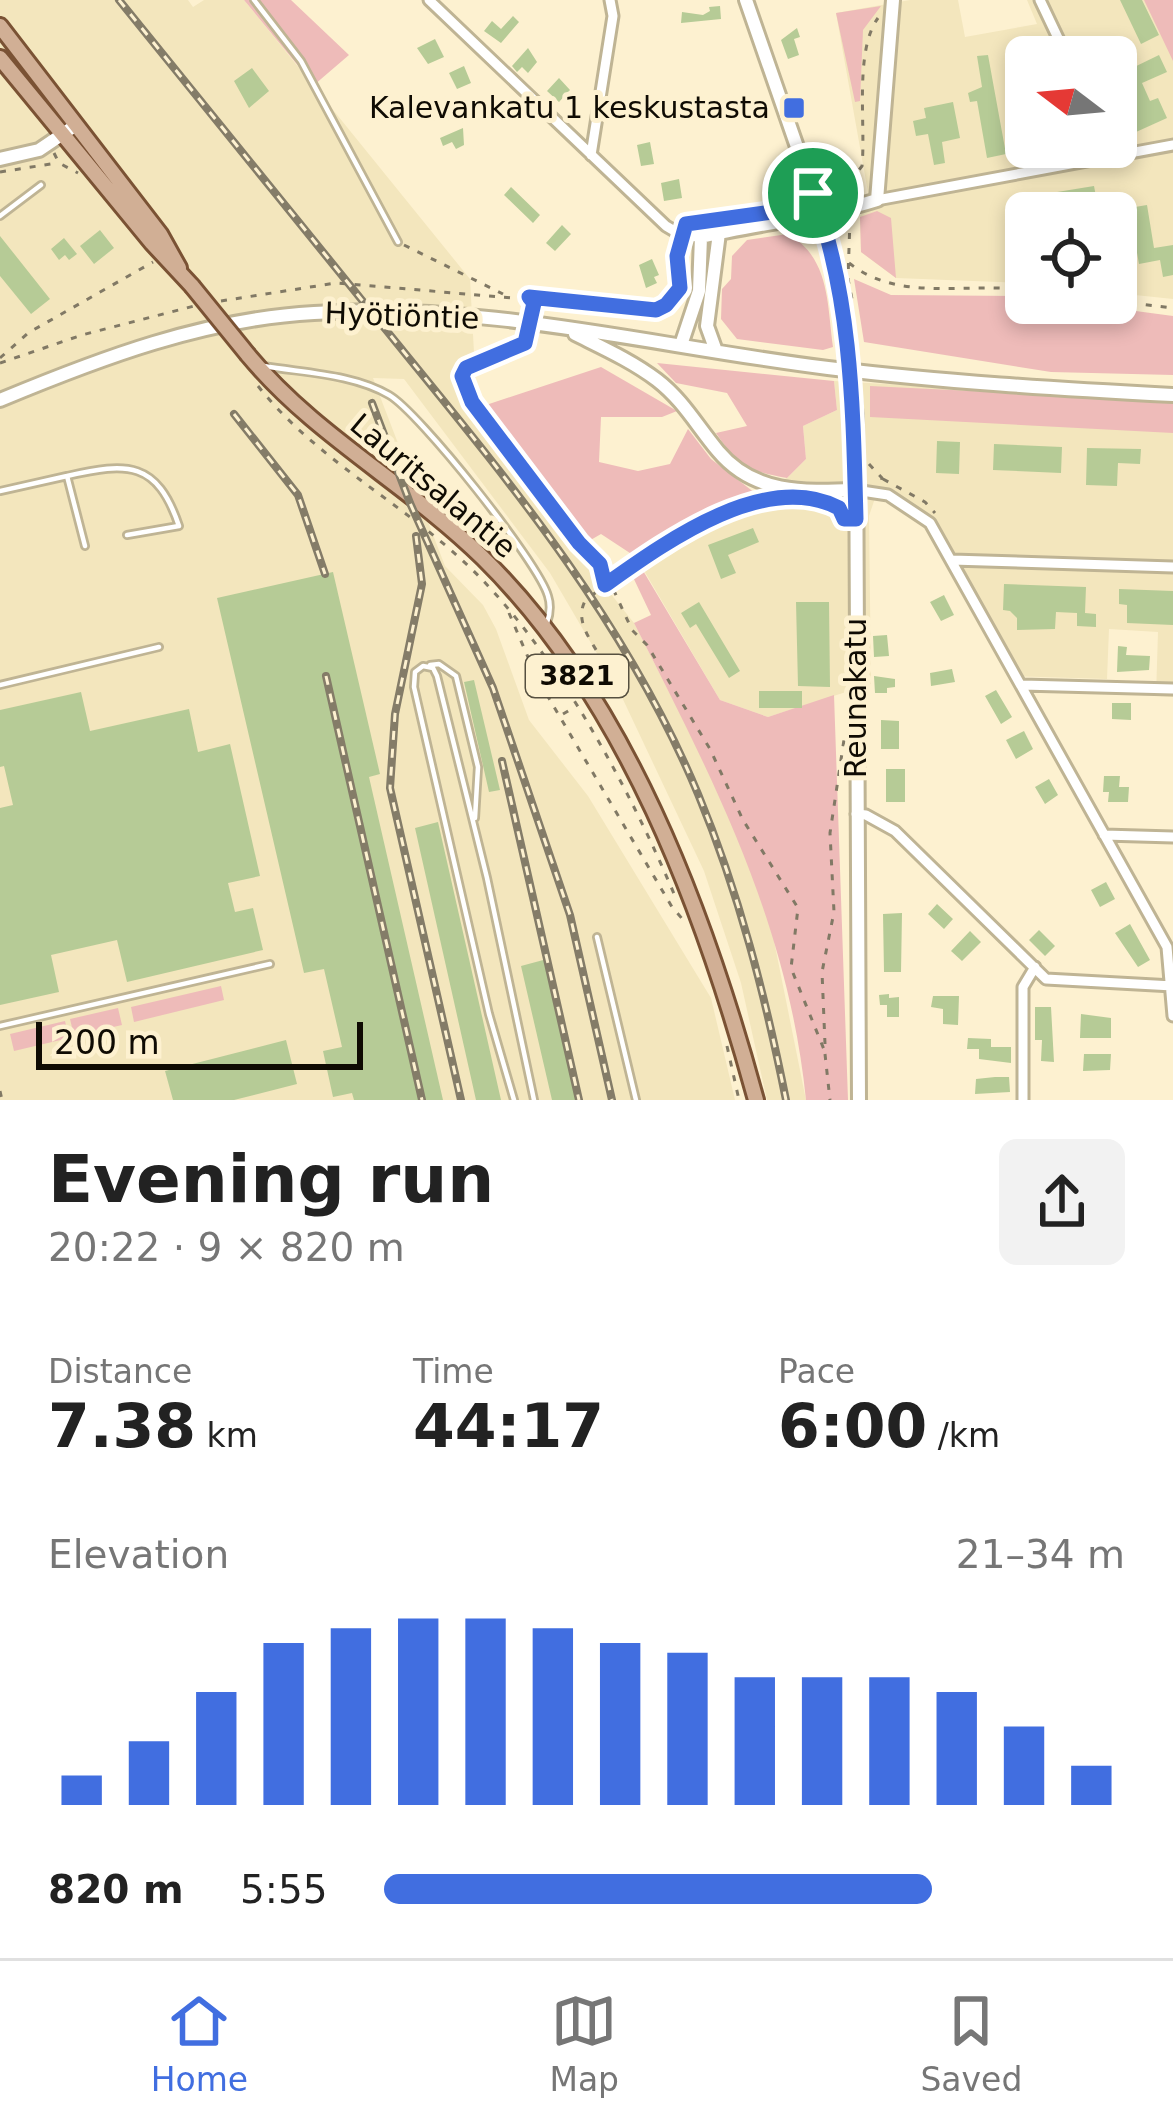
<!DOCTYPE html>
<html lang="en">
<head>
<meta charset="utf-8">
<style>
	body { margin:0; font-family:"DejaVu Sans",sans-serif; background:#f2f2f2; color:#222; height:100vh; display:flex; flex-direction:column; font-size:45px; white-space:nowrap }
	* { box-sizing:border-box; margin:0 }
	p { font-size:39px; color:#767676 }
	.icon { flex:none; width:66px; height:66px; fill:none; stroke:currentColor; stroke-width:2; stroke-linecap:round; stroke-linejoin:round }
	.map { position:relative; height:1100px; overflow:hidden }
	.panel { display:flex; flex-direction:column; background:#fff; flex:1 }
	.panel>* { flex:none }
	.needle { width:78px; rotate:286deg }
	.buttons { position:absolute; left:1005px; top:36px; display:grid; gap:24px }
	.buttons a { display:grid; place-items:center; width:132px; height:132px; border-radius:18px; background:#fff; box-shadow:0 6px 18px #0003; font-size:60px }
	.scale { position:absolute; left:36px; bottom:30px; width:327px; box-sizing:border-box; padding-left:12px; border:6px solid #0f0b03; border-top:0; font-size:33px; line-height:42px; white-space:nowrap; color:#0f0b03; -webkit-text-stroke:9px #fdf1d0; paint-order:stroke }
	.pin { position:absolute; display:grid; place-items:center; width:102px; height:102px; color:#fff; margin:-51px; border:6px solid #fff; border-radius:50%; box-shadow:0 3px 12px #0007 }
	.round { display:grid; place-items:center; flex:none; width:126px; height:126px; border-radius:18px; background:#f2f2f2 }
	.head { display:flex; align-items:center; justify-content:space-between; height:204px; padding:0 48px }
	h1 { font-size:66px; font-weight:700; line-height:90px }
	.figures { display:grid; grid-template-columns:repeat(3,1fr); gap:18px; height:204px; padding:12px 48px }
	.figures div { display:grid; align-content:center }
	.figures b { font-size:60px; font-weight:700 }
	.figures small { font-size:33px; font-weight:400 }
	.figures p { font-size:33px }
	.chart { height:336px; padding:24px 48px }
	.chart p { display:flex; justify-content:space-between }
	.chart svg { width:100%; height:216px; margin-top:12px; stroke:#416ee0; stroke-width:6 }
	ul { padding:0 48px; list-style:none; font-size:39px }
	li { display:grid; grid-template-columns:192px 144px 1fr; align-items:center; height:90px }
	li i { height:30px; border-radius:15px; background:#416ee0 }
	.dock { display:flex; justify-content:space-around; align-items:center; height:168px; border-top:3px solid #e0e0e0; background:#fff; font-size:33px; color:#767676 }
	.dock a { display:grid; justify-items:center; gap:6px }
	.dock .on { color:#416ee0 }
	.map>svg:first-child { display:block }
	.built { fill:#f3e6bd; fill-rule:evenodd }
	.green { fill:#eebbb9 }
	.building { fill:#b6cb96 }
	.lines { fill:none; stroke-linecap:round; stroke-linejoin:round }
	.lane-casing { stroke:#bfb494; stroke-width:10 }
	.street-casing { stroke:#bfb494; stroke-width:15 }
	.secondary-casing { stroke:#bfb494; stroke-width:18 }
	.primary-casing { stroke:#7a5234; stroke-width:20 }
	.path { stroke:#817965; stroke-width:3; stroke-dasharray:6 9; stroke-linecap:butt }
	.lane { stroke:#fff; stroke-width:4.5 }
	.street { stroke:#fff; stroke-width:9 }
	.secondary { stroke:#fff; stroke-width:12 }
	.primary { stroke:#d1af95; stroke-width:14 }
	.rail-casing { stroke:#847c68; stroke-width:8 }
	.rail { stroke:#fdf1d0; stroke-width:3; stroke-dasharray:9; stroke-linecap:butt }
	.secondary-bridge-casing { stroke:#bfb494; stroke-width:18; stroke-linecap:butt }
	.primary-bridge-casing { stroke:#7a5234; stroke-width:20; stroke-linecap:butt }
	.secondary-bridge { stroke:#fff; stroke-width:12 }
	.primary-bridge { stroke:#d1af95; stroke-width:14 }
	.route-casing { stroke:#fff; stroke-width:24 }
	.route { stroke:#416ee0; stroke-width:15 }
	.poi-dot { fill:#416ee0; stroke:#fdf1d0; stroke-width:4.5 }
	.labels { text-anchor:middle; stroke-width:10; stroke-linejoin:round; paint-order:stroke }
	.shield { fill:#fdf1d0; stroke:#565040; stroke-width:3 }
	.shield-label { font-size:27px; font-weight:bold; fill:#0f0b03 }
	.poi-label { font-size:30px; fill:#0f0b03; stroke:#fdf1d0; text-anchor:end }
	.street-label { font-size:30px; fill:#0f0b03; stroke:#fdf1d0 }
</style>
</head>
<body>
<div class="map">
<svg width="1173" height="1100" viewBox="0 0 1173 1100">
	<rect width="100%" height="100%" fill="#fdf1d0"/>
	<path class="built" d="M0,0H188L193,7L204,0H244L470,279L477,408L575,549L634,623L722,796L770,921L806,1100H767L741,983L704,871L619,691L550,573L404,379L373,378L445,566L483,605L496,629L529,720L588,796L711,998L735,1100H0Z
		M910,0H958L965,37L1037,24L1027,0H1173V299L1116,293V213H1026V283L896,278L861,252L860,217L869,198L836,13ZM1026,57H1116V147H1080L1059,154L1057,147H1026Z
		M834,381L1173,401V697L1156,696L1158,632L1109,629L1107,679L1011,676L927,528L876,495L869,516L871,684L768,717L720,700L636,557L698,515L787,478L806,459L803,426L837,410Z"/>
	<path class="green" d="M244,0H291L349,55L314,85Z
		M1144,0H1173V61Z
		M881,6L863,30L860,101L855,102L836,13Z
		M877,211L891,218L896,278L861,252L860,217Z
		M788,234C830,258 827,304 833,347L823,350L737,339L721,319L722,289L731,279L732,256L747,240Z
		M854,279L891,295L1026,296V303H1076L1173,316V375L1051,372L864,342Z
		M657,363L834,381L837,410L803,426L806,459L787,478C748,471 738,466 716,433L747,426L727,393L676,383Z
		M601,367L677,411L662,417H601L599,462L638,471L670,464L688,429L711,459L755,493L698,515L636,557L601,534L575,549L477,408Z
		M870,386L1173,401V433L870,417Z
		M642,569L720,700L768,717L834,695L848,1100H806C788,922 713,779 634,623L651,615L632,575Z
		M221,986L224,1000L134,1022L131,1007Z
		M118,1008L122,1025L74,1036L70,1019Z
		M65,1021L69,1038L14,1051L10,1034Z"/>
	<path class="building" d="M1120,0H1142L1159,35L1141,44Z
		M720,6L721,19L681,23L682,12L703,15L710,11L709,7Z
		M513,16L519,22L501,43L484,31L492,21L501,29Z
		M797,28L800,37L794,39L799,55L788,59L781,40Z
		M435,39L444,57L428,64L417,48Z
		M528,48L537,62L528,73L522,67L517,72L512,66Z
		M988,55L1006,154L987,158L977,101L970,102L968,93L982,87L977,56Z
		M1159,55L1167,72L1142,83L1150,101L1158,98L1167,118L1125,137L1119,124L1133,118L1122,93L1132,88L1124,72Z
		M464,66L471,83L457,89L449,73Z
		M252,68L269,91L249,108L234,81Z
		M559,78L570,90L559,102L547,91Z
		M1026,79V126H1022L1013,81Z
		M953,102L960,138L942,142L945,163L934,165L928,134L916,136L913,121L926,118L924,108Z
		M463,128L464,145L456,149L452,142L443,146L440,138Z
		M650,142L654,164L641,166L637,145Z
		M679,179L682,198L664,201L661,183Z
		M1094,186L1098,207L1054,213L1051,193Z
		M511,187L540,215L533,223L504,195Z
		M1147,205L1154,248L1173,245V275L1163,277L1160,260L1139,264L1129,208Z
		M562,225L571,234L555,251L546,243Z
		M100,230L114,248L94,264L80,246Z
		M0,236L50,299L31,314L0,276Z
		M64,238L77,254L69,260L65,255L59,260L51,249Z
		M652,259L659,275L654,277L657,283L646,288L639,265Z
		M937,441L960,442L959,474L936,473Z
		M994,444L1062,447L1061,473L993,470Z
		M1087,448L1141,449L1140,464L1118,463L1117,486L1086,485Z
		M753,528L759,542L728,555L736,573L721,579L708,545Z
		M333,572L380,774L369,777L443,1100H354L352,1093L333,1097L323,1051L342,1047L324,969L304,973L217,598Z
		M1004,584L1086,587L1085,613L1096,614V627L1077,626V613L1056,612L1055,629L1017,630V618L1010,611L1003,610Z
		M1119,589L1173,591V625L1127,623V605L1119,604Z
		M944,595L954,615L941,621L930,602Z
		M699,602L740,671L729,678L696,624L690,628L681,613Z
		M796,602H829L830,687L798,686Z
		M887,635L889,656L874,657L873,636Z
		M1118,646L1127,647L1126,655L1150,656L1149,670L1117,672Z
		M952,669L955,682L931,686L930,673Z
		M874,676L895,679V687L887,688V693H875Z
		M474,680L500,790L489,792L464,682Z
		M996,690L1012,717L1001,724L985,696Z
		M759,691H802V708H759Z
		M81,692L90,731L189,709L198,752L230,744L260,876L228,883L235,912L253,908L263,950L127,982L117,940L51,955L59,992L0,1005V808L13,805L4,766L0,767V710Z
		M1112,703H1131V720L1112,719Z
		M881,720L899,721V749H881Z
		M1024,731L1033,749L1016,759L1006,740Z
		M886,769H905V802H886Z
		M1104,776H1120L1119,787H1129L1128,802H1108L1109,792H1103Z
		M1049,779L1058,795L1045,804L1035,787Z
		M438,822L501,1100H476L415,828Z
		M1106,882L1115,899L1100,907L1091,890Z
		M937,904L953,919L944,929L928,914Z
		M902,913L901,972H884L883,914Z
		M1130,924L1150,960L1138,967L1115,933Z
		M1039,930L1055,946L1045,956L1029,940Z
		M970,931L981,942L962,961L951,951Z
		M547,959L556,997L579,1100H552L521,966Z
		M889,994V998L899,997V1017H887V1005H880L879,995Z
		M933,996H959L958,1025L943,1024V1009L931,1007Z
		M1035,1007H1051L1054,1062L1041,1061L1042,1040H1035Z
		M1081,1014L1111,1018V1038H1080Z
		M968,1038L991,1039V1047H1011V1063L979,1059V1049H967Z
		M286,1040L297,1084L234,1100H173L165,1071Z
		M1084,1054H1111L1110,1070L1083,1071Z
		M995,1077H1009L1010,1092L975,1094L976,1079Z"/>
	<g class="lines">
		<defs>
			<path id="lane" d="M254,0L301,61L398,242
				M0,216L41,185
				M264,366C305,373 353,374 389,395C419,412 539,563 548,596C551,605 550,614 547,623
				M67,476C128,462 157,461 179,526L127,535
				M0,491L67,476L85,546
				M430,665L439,664L456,676L478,767L475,818
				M0,685L159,647
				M597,937L636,1100
				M0,1026L270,964
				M514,1100L489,1014L414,687L415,672L423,666L433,668L437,676L487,878L534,1100"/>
			<path id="street" d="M429,0L666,226L683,236L701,237
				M1040,0L1067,57
				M591,155L613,16L610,0
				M877,200L1173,145
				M855,490L888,495L930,523L1167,947L1173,1016
				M952,560L1173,567
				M1022,685L1173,689
				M856,814L866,815L895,831L1046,979L1173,986
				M1104,835L1173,837
				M1023,1100V987L1035,967"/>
			<path id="secondary" d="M746,0L821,216L844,322
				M0,159L39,150L76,125
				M575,334C603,348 632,361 657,380C683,400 697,426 718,451C754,494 803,492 855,490
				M681,345L699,291L701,237C760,223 820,218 877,200L893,0
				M716,351L707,326L719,233
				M0,400C101,358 204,319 314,313C487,302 658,347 828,368C943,382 1058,389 1173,395
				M856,416L859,1100"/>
			<path id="primary" d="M0,26L160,234L179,268
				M0,58L152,243L192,286
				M248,355C315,436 409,485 483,558C626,699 704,910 756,1100"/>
		</defs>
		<use href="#lane" class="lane-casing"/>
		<use href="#street" class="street-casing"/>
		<use href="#secondary" class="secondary-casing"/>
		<use href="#primary" class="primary-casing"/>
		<path class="path" d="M54,153L59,163L78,173
			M0,172L57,163
			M821,191L853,178L862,166C866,125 854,51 878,18
			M783,208L801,197
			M850,218L848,279L853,304
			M685,227L704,224
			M404,245L503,294
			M849,263C900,303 966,282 1026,290
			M221,301L336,283L656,310L666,305L680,288L679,247
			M1116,301L1173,308
			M528,335C515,360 477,352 462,376L472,402L579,543L600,564L605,585L615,593L632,630L647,645L710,749L743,820L798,908L791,968L825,1052
			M0,358L28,333L153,262
			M0,363L82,335L194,306
			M258,386C314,457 397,500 462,560C551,641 631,790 677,901
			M869,464L882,478L880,485
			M883,479L925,502L935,513
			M823,502L839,508L843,517
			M509,613L537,678L672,907L685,922
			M604,690L609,685C610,655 570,630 585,601C630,565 719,496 778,500
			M563,714L573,708
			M825,1044L822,972L834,912L830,833L845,733
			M727,1046L739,1100
			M825,1054L830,1100
			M0,1091L2,1100"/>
		<use href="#lane" class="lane"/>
		<use href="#street" class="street"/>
		<use href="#secondary" class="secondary"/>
		<use href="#primary" class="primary"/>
		<defs>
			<path id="rail" d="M119,0C211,114 303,227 395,341C510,482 627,623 698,794C739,893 765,995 786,1100
				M372,403L410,503L493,688L570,915L612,1100
				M234,414L298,495L325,574
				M416,536L422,584L395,714L390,788L461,1100
				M326,676L422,1100
				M502,761L579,1100"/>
		</defs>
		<use href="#rail" class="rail-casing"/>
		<use href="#rail" class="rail"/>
		<defs>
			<path id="secondary-bridge" d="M844,322L856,416"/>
			<path id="primary-bridge" d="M192,286L248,355"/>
		</defs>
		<use href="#secondary-bridge" class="secondary-bridge-casing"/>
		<use href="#primary-bridge" class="primary-bridge-casing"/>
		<use href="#secondary-bridge" class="secondary-bridge"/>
		<use href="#primary-bridge" class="primary-bridge"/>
	</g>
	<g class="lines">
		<defs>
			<path id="route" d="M813,193C852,298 853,409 856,519H844L839,508C765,469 663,544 605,585L600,564L579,543L472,402L462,376L466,368L525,343L534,303L529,297L656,310L666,305L680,288L677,256L686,224L779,211Z"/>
		</defs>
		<use href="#route" class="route-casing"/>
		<use href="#route" class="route"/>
	</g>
	<rect class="poi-dot" x="782" y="96" width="24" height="24" rx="6"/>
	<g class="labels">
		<rect class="shield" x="526" y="655" width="102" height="42" rx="9"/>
		<g class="shield-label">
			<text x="577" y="685">3821</text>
		</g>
		<g class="poi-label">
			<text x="770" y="118">Kalevankatu 1 keskustasta</text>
		</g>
		<g class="street-label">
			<text transform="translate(402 316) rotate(2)" y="10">Hyötiöntie</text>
			<text transform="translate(433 486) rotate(40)" y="10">Lauritsalantie</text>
			<text transform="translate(856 698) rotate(-90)" y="10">Reunakatu</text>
		</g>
	</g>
</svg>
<div class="buttons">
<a><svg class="needle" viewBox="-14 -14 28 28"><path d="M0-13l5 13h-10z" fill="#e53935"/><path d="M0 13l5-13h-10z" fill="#767676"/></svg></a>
<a><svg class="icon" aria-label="locate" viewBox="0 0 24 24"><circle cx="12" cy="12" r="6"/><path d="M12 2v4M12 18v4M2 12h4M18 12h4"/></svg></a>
</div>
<div class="scale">200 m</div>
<div class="pin" style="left:813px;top:193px;background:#1e9e55"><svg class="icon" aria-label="arrive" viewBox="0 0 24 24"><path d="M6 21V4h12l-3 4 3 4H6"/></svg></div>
</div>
<section class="panel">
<div class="head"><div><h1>Evening run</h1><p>20:22 · 9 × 820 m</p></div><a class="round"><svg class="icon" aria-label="share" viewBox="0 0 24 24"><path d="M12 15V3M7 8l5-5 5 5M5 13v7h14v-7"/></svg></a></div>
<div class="figures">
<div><p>Distance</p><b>7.38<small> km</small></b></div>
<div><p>Time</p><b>44:17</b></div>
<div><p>Pace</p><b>6:00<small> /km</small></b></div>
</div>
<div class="chart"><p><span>Elevation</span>21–34 m</p>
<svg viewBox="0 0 160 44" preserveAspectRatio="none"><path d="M5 44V38M15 44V31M25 44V21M35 44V11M45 44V8M55 44V6M65 44V6M75 44V8M85 44V11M95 44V13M105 44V18M115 44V18M125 44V18M135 44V21M145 44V28M155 44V36"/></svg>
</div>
<ul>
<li><b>820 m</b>5:55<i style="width:74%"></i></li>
</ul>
</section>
<nav class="dock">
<a class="on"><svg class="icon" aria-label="home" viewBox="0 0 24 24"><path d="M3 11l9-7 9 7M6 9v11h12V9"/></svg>Home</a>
<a><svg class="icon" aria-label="map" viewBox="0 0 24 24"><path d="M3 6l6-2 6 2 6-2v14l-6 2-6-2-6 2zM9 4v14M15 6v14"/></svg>Map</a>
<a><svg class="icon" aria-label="saved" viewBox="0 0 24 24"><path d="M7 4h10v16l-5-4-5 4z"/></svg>Saved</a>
</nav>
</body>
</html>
